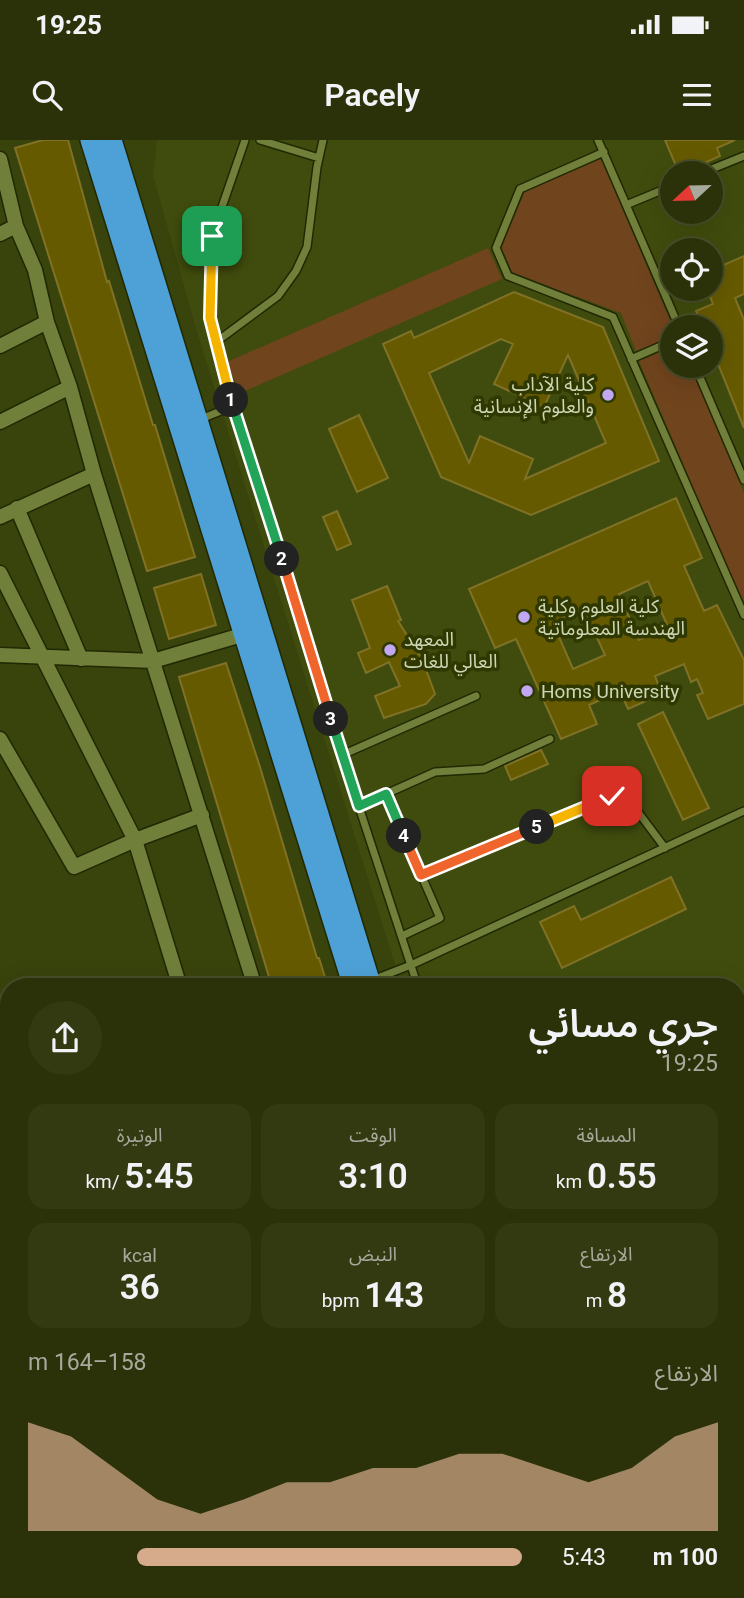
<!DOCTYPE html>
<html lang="ar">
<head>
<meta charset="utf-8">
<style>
	body { margin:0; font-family:Roboto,"Noto Sans Arabic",sans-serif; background:#333a12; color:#f1f3f6; direction:rtl; height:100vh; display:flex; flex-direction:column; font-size:26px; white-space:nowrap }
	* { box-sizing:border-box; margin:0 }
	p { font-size:23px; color:#a6aa9c }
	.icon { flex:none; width:38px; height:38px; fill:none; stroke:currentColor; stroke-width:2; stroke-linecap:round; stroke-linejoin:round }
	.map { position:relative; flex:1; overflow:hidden; direction:ltr }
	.panel { position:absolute; left:0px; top:838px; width:746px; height:621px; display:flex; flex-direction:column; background:#2b3209; border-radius:28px 28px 0 0; box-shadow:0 7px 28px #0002,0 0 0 2px #474d2a; direction:rtl }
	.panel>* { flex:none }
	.needle { width:46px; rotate:248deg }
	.buttons { position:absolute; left:660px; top:21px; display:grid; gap:14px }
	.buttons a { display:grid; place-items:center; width:63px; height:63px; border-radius:50%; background:#2b3209; box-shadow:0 7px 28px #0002,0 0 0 2px #474d2a; font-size:35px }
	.pin { position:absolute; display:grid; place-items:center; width:60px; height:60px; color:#fff; margin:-30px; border-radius:14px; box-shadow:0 4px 10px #0006 }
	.km { position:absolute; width:35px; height:35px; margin:-18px; border-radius:50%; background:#222; color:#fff; font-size:19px; line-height:35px; text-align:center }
	.round { display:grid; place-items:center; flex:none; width:74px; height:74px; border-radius:37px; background:#333a12 }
	.headline { display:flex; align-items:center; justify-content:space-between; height:119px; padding:0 28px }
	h1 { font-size:38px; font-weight:600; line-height:52px }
	.figures { display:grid; grid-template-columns:repeat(3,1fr); gap:10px; height:119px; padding:7px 28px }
	.figures div { display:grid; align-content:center; border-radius:18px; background:#333a12; text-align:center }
	.figures b { font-size:35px; font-weight:600 }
	.figures small { font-size:19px; font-weight:400 }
	.figures p { font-size:19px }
	.chart { height:196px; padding:14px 28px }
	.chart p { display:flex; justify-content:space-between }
	.chart svg { width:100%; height:126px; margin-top:7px; fill:#d6ab8b; opacity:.7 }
	ul { padding:0 28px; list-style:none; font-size:23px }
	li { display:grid; grid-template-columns:112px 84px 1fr; align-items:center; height:52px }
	li i { height:18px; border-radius:9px; background:#d6ab8b }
	.status { display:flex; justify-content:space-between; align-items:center; height:49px; padding:0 35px; background:#2b3209; direction:ltr }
	.status svg { height:19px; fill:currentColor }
	header { display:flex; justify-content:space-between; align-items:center; height:91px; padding:0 28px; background:#2b3209; font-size:32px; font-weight:600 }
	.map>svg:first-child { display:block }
	.built { fill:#404c0d; fill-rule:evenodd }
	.green { fill:#70441d }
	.building { fill:#665a01; stroke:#7f7226; stroke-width:2; fill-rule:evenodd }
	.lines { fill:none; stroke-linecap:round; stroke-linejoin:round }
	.lane-casing { stroke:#212803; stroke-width:10 }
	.street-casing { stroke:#212803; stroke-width:17 }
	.secondary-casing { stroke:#212803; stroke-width:20 }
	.primary-casing { stroke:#212803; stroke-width:20 }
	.highway-casing { stroke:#212803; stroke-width:24 }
	.lane { stroke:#707f3a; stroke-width:7 }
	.street { stroke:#707f3a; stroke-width:14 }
	.secondary { stroke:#707f3a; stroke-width:18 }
	.primary { stroke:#5c9398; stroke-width:18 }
	.highway { stroke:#4ea1d7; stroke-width:21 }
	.rail-casing { stroke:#bbc49e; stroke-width:6 }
	.rail { stroke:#2f3800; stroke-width:3.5; stroke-dasharray:10; stroke-linecap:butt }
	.split-1-casing { stroke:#fff; stroke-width:14 }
	.split-2-casing { stroke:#fff; stroke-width:14 }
	.split-3-casing { stroke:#fff; stroke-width:14 }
	.split-4-casing { stroke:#fff; stroke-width:14 }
	.split-5-casing { stroke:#fff; stroke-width:14 }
	.split-6-casing { stroke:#fff; stroke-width:14 }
	.split-1 { stroke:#f5b400; stroke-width:9 }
	.split-2 { stroke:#22a559; stroke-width:9 }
	.split-3 { stroke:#f0652b; stroke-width:9 }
	.split-4 { stroke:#22a559; stroke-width:9 }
	.split-5 { stroke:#f0652b; stroke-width:9 }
	.split-6 { stroke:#f5b400; stroke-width:9 }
	.poi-dot { fill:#c2a8f3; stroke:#2f3800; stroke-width:2.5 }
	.labels { text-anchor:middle; stroke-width:7; stroke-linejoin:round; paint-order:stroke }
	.poi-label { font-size:19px; fill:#cdd6b3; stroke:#2f3800; text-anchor:start }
</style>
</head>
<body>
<div class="status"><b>19:25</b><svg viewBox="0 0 49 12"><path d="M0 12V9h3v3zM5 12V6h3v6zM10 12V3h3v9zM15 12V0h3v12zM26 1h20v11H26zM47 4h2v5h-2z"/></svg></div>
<header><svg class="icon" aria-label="menu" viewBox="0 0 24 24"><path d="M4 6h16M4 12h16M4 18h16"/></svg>Pacely<svg class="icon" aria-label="search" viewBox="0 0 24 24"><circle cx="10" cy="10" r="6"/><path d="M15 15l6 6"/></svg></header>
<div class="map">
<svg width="744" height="1458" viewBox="0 0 744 1458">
	<rect width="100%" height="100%" fill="#39430c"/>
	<path class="built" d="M157,0H744V1128L737,1131V847H402L197,192L153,35ZM672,33H710V72H672ZM672,110H710V149H672ZM672,187H710V226H672Z"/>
	<path class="green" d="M601,19L673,187L672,198L636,211L621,173L513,133L501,107L525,51Z
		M488,108L502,139L240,253L227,222Z
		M672,207V226H690L744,353V466L639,221Z
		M328,1451H497L498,1458H330Z"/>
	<path class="building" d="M43,0H68L107,142L109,141L153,285H155L195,417L147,431L15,8Z
		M665,0H735L717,8L720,16L682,33H679Z
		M744,116V154L735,158L744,180V288L710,204V187H703L696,171L713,164L707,149H710V131Z
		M514,152L603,187L659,321L531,375L441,337L383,204L411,191L414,198ZM501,199L513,204L494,244L544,267L568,215L606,303L525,339L533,319L480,296L469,323L429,233Z
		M359,275L388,338L357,352L329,289Z
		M676,358L702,418L684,426L704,471L717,465L744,520V564L708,579L697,555L703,553L697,539L691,542L684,524L655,536L662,554L628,569L620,551L589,565L597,584L561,599L516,499L495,508L469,449ZM648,441L668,487L639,500L619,454ZM584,469L605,515L573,529L553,483Z
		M337,371L351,404L337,410L323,377Z
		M201,434L216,485L169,499L154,448Z
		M387,446L401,480L398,481L422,519L435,554L426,564L384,578L375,556L400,546L389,522L366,533L358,513L370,508L352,460Z
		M226,523L260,627L317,818H319L328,847H272L179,537Z
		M663,572L709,668L683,680L638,584Z
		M541,610L548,624L511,640L505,626Z
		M671,737L686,769L562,828L540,782L574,766L581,780Z"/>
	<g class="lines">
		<defs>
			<path id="lane" d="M245,0L212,96L210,178L233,266L341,612L418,847
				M260,0L319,18
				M598,0L679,187
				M604,12L520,49L496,108L508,136L613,177L744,475
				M702,33L744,16
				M626,65L672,46
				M216,202L278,156L296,131L307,107L317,27L323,0
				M631,219L672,201
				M695,226L744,340
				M201,279L233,266
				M342,615L476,556
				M386,654L440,778L402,796
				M359,666L435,632L484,629L550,599
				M421,735L612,656H621L629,660L665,708
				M370,841L411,825L744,671
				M460,847H464
				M0,927L9,929
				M737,1108L744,1104
				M0,1126L9,1122"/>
			<path id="street" d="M0,19L16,86L35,130L47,182L70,247L94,334L255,847
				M0,94L16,86
				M0,206L47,182
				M0,282L70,247
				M17,368L81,519
				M0,377L94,334
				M0,433L135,700L180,847
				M0,515L153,521L245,494
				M0,599L74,727L135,700L202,675
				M0,1264L9,1260"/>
			<path id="secondary" d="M737,1393L744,1395
				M737,1437L744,1435
				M680,1458L698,1451"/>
			<path id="primary" d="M0,1402L9,1400
				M0,1435L9,1434
				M143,1451L187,1458
				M561,1451V1458"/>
			<path id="highway" d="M91,0L354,847
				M111,0L371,847
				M0,1414L9,1412
				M314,1451L316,1458
				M520,1451L521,1458"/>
		</defs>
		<use href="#lane" class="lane-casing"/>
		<use href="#street" class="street-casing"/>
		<use href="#secondary" class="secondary-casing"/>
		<use href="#primary" class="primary-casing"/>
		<use href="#highway" class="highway-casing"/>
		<use href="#lane" class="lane"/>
		<use href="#street" class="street"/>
		<use href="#secondary" class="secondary"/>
		<use href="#primary" class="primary"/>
		<use href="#highway" class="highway"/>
		<defs>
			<path id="rail" d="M0,1369L9,1365
				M731,1451L744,1455"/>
		</defs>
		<use href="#rail" class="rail-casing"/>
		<use href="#rail" class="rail"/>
	</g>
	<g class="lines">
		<defs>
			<path id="split-1" d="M212,96L210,178L231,260"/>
			<path id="split-2" d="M231,260L282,419"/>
			<path id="split-3" d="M282,419L331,579"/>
			<path id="split-4" d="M331,579L359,666L386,654L404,696"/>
			<path id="split-5" d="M404,696L421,735L537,687"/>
			<path id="split-6" d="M537,687L612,656"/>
		</defs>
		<use href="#split-1" class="split-1-casing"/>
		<use href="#split-2" class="split-2-casing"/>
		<use href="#split-3" class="split-3-casing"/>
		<use href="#split-4" class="split-4-casing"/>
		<use href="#split-5" class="split-5-casing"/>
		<use href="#split-6" class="split-6-casing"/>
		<use href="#split-1" class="split-1"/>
		<use href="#split-2" class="split-2"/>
		<use href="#split-3" class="split-3"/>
		<use href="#split-4" class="split-4"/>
		<use href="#split-5" class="split-5"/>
		<use href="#split-6" class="split-6"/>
	</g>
	<g class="poi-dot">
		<circle cx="608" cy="255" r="7"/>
		<circle cx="524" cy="477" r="7"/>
		<circle cx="390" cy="510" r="7"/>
		<circle cx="527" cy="551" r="7"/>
	</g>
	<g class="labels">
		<g class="poi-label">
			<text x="594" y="251" text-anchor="end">كلية الآداب<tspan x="594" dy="22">والعلوم الإنسانية</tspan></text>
			<text x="538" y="473">كلية العلوم وكلية<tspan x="538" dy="22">الهندسة المعلوماتية</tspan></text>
			<text x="404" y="506">المعهد<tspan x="404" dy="22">العالي للغات</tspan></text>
			<text x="541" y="558">Homs University</text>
		</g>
	</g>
</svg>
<div class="buttons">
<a><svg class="needle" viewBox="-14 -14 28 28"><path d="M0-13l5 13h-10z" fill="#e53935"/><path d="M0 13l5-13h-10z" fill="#a6aa9c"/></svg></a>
<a><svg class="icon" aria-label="locate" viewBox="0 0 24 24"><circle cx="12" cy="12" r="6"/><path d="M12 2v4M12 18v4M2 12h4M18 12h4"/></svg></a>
<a><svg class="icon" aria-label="layers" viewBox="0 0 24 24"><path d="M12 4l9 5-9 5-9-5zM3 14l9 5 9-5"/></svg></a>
</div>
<div class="pin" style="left:212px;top:96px;background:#1e9e55"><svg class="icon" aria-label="arrive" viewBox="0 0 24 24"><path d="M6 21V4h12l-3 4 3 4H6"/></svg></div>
<div class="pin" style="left:612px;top:656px;background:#d93025"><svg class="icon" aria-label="check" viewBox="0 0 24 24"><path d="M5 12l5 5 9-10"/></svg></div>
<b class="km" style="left:231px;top:260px">1</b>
<b class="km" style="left:282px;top:419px">2</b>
<b class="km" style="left:331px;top:579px">3</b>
<b class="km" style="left:404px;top:696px">4</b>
<b class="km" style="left:537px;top:687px">5</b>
<section class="panel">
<div class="headline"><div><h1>جري مسائي</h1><p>19:25</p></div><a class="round"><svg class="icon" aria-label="share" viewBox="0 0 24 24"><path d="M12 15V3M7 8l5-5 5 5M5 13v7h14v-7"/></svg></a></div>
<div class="figures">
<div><p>المسافة</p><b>0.55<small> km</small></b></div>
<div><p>الوقت</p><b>3:10</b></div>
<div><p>الوتيرة</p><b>5:45<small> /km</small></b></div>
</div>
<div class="figures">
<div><p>الارتفاع</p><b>8<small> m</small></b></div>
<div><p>النبض</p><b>143<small> bpm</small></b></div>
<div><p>kcal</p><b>36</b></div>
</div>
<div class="chart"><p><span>الارتفاع</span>158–164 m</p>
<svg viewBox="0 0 160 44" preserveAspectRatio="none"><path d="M0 44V6L10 11L20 22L30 33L40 38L50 33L60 27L70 27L80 22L90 22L100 17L110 17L120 22L130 27L140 22L150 11L160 6V44z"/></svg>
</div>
<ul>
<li><b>100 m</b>5:43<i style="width:78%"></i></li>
</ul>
</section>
</div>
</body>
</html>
